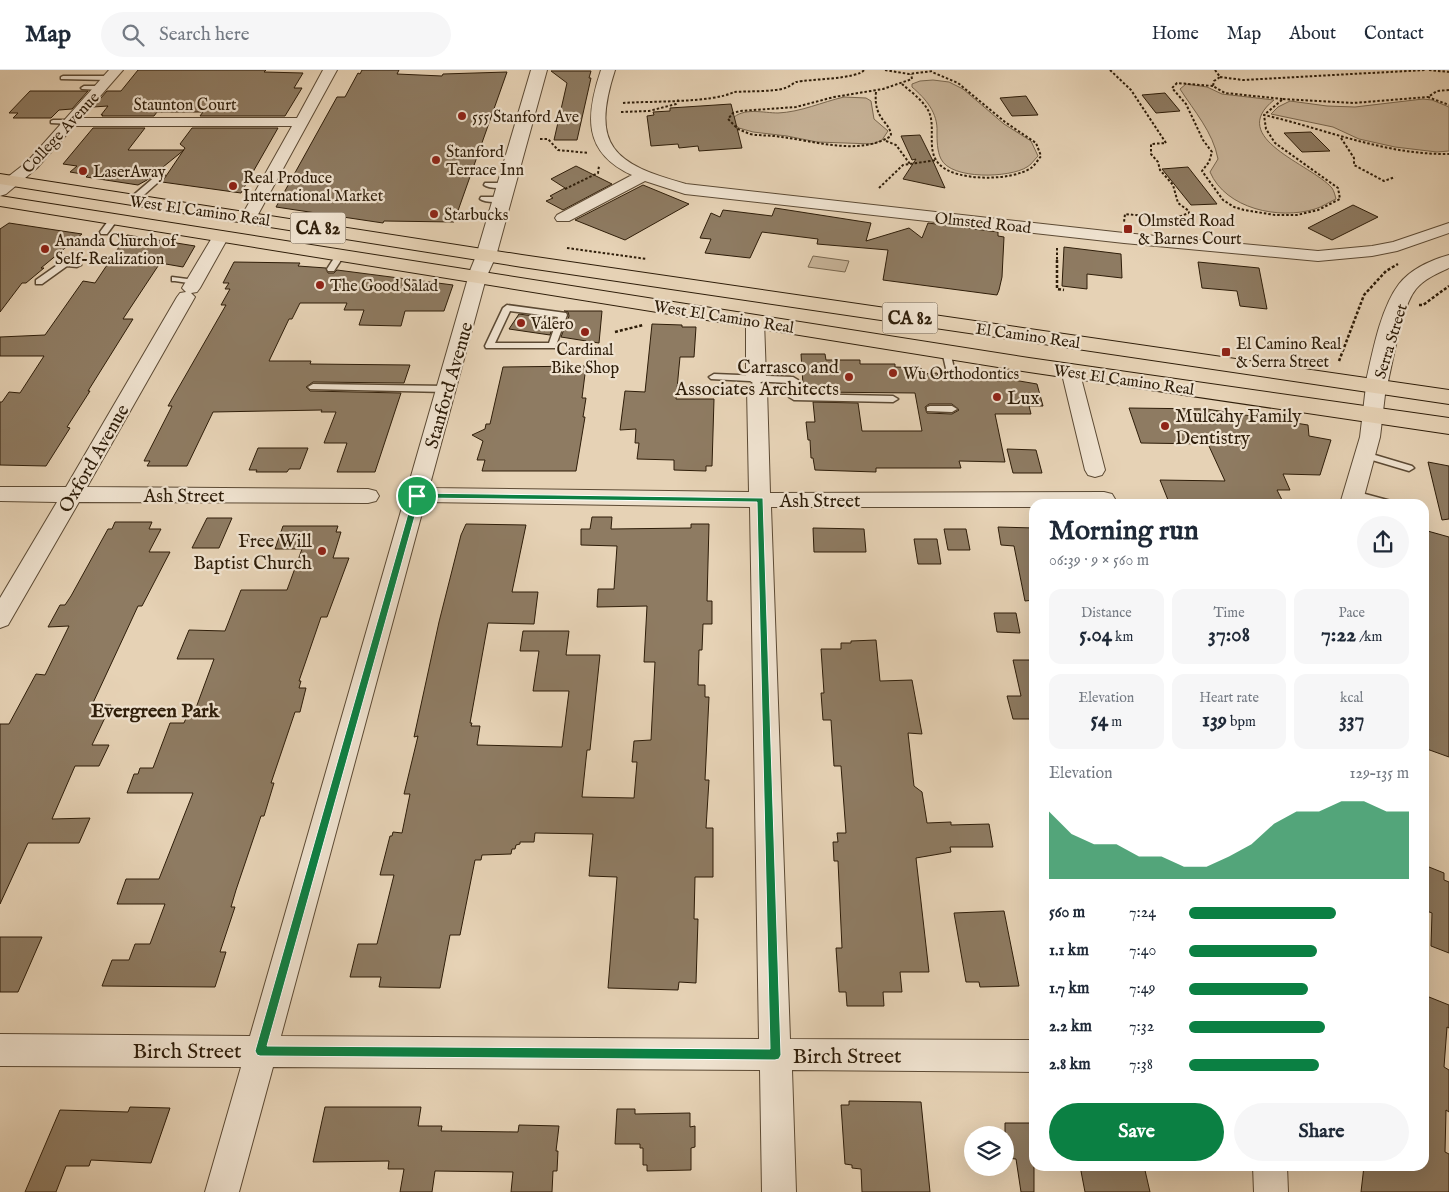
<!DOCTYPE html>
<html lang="en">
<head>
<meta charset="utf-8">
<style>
	body { margin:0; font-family:"IM FELL English",serif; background:#f6f6f7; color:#1f2937; height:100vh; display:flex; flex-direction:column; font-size:19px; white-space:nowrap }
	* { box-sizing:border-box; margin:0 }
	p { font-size:16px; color:#747a83 }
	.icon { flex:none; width:28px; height:28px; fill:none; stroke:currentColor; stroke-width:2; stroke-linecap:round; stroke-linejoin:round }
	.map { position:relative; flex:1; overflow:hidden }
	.drawer { position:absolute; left:1029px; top:429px; width:400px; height:672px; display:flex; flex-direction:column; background:#fff; border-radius:15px; box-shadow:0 5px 20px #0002 }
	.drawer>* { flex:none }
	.fabs { position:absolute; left:964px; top:1056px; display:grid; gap:10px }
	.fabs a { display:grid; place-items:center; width:50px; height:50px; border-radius:50%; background:#fff; box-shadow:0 5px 20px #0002; font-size:25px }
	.pin { position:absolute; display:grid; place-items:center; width:42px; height:42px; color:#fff; margin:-21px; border:2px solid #fff; border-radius:50%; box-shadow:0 1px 5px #0007 }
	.round { display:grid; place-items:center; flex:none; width:52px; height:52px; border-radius:26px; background:#f6f6f7 }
	.headline { display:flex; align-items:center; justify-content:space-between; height:85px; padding:0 20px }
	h1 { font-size:28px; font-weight:800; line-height:38px }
	.stats { display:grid; grid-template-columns:repeat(3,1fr); gap:8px; height:85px; padding:5px 20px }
	.stats div { display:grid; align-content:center; border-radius:12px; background:#f6f6f7; text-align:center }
	.stats b { font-size:21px; font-weight:800 }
	.stats small { font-size:14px; font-weight:400 }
	.stats p { font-size:14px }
	.chart { height:140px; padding:10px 20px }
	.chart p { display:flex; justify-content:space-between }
	.chart svg { width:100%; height:90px; margin-top:5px; fill:#0b8043; opacity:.7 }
	.action { display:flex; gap:10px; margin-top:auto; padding:10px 20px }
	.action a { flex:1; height:58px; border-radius:30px; background:#0b8043; color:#fff; font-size:20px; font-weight:800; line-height:58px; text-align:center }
	.action a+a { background:#f6f6f7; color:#1f2937 }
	ul { padding:0 20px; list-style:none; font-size:16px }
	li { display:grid; grid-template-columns:80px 60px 1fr; align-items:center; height:38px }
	li i { height:12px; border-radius:6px; background:#0b8043 }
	header { display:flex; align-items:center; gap:30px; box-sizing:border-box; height:70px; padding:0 25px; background:#fff; border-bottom:1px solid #e0e1e3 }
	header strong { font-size:24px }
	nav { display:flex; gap:28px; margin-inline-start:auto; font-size:18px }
	.search { width:350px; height:45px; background:#f6f6f7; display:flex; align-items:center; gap:12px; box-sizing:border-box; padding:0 18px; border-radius:28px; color:#747a83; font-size:19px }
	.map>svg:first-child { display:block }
	.green { fill:#c7b398; stroke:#7a6850 }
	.building { fill:#8e7b62; stroke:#2e1d09; fill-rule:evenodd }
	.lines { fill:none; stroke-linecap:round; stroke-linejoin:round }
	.service-casing { stroke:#5c4a34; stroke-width:3 }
	.minor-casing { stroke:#5c4a34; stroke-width:2 }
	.tertiary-casing { stroke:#5c4a34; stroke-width:2 }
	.primary-casing { stroke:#2e1d09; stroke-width:2 }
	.path-far1 { stroke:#2e1d09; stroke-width:2; stroke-dasharray:2.5 2; stroke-linecap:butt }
	.path { stroke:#2e1d09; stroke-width:2.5; stroke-dasharray:3 2; stroke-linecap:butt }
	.service { fill:#efe2cf; fill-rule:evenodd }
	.minor { fill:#efe2cf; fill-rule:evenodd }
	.tertiary { fill:#efe2cf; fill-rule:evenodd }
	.primary { fill:#e6d2b5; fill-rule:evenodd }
	.route { fill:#0b8043; stroke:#fff; fill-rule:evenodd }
	.poi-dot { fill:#8f2418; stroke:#efe2cf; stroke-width:2 }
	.labels { text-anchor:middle; stroke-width:4.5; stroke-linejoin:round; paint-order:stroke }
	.far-street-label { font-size:16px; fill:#2e1d09; stroke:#efe2cf }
	.far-poi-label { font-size:16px; fill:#2e1d09; stroke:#efe2cf; text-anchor:start }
	.shield { fill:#efe2cf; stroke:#685844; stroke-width:1 }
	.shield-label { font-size:18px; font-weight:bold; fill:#2e1d09 }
	.poi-label { font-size:19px; fill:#2e1d09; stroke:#efe2cf; text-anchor:end }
	.street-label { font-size:19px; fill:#2e1d09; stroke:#efe2cf }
	.neighbourhood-label { font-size:20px; font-weight:bold; fill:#2e1d09; stroke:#efe2cf }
	.near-street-label { font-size:22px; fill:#2e1d09; stroke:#efe2cf }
</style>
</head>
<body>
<header>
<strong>Map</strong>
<div class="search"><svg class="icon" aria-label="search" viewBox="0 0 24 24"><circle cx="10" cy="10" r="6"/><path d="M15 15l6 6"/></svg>Search here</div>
<nav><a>Home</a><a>Map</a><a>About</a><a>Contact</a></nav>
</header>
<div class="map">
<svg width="1449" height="1122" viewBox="0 0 1449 1122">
	<rect width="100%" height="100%" fill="#e6d2b5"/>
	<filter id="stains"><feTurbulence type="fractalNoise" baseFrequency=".004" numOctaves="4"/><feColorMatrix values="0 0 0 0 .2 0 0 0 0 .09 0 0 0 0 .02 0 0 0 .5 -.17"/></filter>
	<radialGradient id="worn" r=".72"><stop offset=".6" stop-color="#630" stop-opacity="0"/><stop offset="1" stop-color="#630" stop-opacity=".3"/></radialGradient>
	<path class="green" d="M933,10L949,12L963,19L1004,54L1031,71L1038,86C1034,90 1031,95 1027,97C1010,108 951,110 941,89C937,81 937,70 937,62C938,43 926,29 912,17V14L920,11Z
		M1186,14L1207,17L1222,24L1274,30C1226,68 1311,94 1332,118C1334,121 1335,125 1336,129C1329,132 1322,137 1315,139C1279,150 1226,139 1210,102L1218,89C1213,62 1194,41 1180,19Z
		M844,27L866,28L871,31L874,49L888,61L882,70L873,74L817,72L787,66L753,62L739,58L733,53L732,49C743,37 764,43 778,43C801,42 822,32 844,27Z
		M1423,29L1432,30L1449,37V81L1437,82L1395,77L1359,69L1333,57L1271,44L1278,37L1290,31L1327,36L1355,37Z
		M813,186L849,191L845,202L808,197Z"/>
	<path class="building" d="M138,0H266L264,2L303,3L294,18H302L285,46H200L203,42H157L154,46H102L103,45H101L108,36L93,37L107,21H121Z
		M362,0H399L397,4L442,6L443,4L507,2L454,152L384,151L383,153L276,137L337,27H345L358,3L360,4Z
		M551,1H591L589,8H591L577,70H554L567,13Z
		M30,21H88L72,39L59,40L51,48H13L18,43H9Z
		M1165,23L1180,41L1156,43L1142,25Z
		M1026,26L1038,45L1012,46L1000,28Z
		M731,34L742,78L699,81L698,76L679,78L678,74L651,76L647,46L654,45L653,42L670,41V38Z
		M93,58H145L128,80H184L147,110L138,115L86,107L88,105L70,102L77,96L63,94Z
		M192,58H278L241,123L162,112L185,78L180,74Z
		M1311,62L1330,81L1302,82L1284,63Z
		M920,65L932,89L945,118L903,109L916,89L912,90L901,66Z
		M576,96L612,114L563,140L546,131L553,128L550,126L565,118L551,109Z
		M1188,97L1217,134L1191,135L1162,99Z
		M643,115L689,134L625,170L575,150Z
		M1353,135L1378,147L1332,170L1308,158Z
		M775,138L871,153L866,171L909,158L922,168L928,153L998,162V166L1004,167L1002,207L999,220L997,225L883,210L888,180L817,174L818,169L762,162L750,188L705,183L711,169L700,168L711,143L720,147L723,140L772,146Z
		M9,153L82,164L41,198H44L26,213H22L0,242V159Z
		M127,165L195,176L183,197L160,193L123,249H133L88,321H90L67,357L70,358L46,396L0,395V332H2L9,322L20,323L44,286H0V267L45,265L83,211L95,213Z
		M1064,177L1121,184L1122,208L1087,204V219L1062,216Z
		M234,192L300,193L298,196L326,198L328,203H334L337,200L453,215L444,241H405L401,256L359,255L364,240H344L347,233H300L292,249H289L269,291H311L310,294L410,295L404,313L313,312L306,317L310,321L401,323L375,402H337L347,373H324L336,342H321L322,340L213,342L187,396H147L150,391H144L170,340L172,336H168L226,235H221L230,219H225L229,213H223Z
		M1198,192L1259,198L1267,239L1240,236L1237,221L1202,218Z
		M564,241H602L599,273L561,267L569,246L568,242Z
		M519,244L555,249L550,265L509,259Z
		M652,254L682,255V257H696L694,287H680L676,329H714L712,396H706V401L674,400V390L637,389L639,373H635L636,359L620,360L625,321L645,322Z
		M801,284H825L826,290H860V294H895V297L921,298L922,304L937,303L938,306L951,308L990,306L1037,314L1043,336H1029L1031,344H995L1005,392L959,391L961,398H876V402L815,400L813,388H811L810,370H808L806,352H815L813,332L858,333L862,361H922L915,323L813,322L812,316L803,315ZM929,334H952L959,340L952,344L927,343L925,337Z
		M586,296L582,328H586L583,347H585L576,401H482L485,390H477L483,371L472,365L485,359L486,354H490L503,297Z
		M1129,338L1207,339L1308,355L1309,366L1331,370L1320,405L1283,404L1290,420H1277L1283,432L1231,431L1232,434H1210L1209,430H1168L1160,410L1225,411L1208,374L1141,373Z
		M258,378H308L300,399H289L287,402H256L257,400H249Z
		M1007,379L1036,380L1042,403H1013Z
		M1428,392L1449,396V449L1442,450Z
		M592,447H612L611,459L691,458V454H709L707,531H712V554H703L702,580H699L698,615H705V627H709L705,710H709L706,758H713V807H695L694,849H698L696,913L679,912L678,920L608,918L617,807L589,806L593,764L535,763L534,772H520V774L516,775L515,779H512L511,784L482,785L481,790H475L460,865H450L440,918L379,917L381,907H350L358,874H377L394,805H380L390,766H392L393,762L402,763L410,724H404L418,666L414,667L439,552L461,465L466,454L526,455L512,522H538L534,554L488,553L470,653H472L471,656H480L477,675L562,677L569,621H533L539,581H520L523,561H569L566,585H600L590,680H587L582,727L634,728L637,692H632L634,671L651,670L655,592H644L647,536L597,537L598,519H614L617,476L581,475V459H590Z
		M207,448H232L219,478H192Z
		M115,452H152L149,459H161L149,482H170L142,536H138L92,635H111L92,675H109L99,696H75L52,749L90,748L79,773H28L0,834V654H9L36,604L45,605L69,556L48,557L60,535H65L71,526L108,459H112Z
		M283,456H338L336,462H341L333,488H349L327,547H321L299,611H301L299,618H306L300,642H295L271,713H274L264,746H261L236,820L231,837H235L220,882H226L215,917L102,916L112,890H129L135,874H150L165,834H117L126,809H159L193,723H127L134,704H138L140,698H153L170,653H184L187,646H193L214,589H177L189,560L225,561L241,520H287L302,479H275Z
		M998,457L1034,458V530L1025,531L1014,476L1001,475Z
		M813,458L864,459L866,482H814Z
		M944,459H966L970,480H948Z
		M1424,460L1449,467V687L1424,678Z
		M914,469H937L941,494H918Z
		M994,543H1016L1020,563L997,562Z
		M876,570L880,611L912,610L922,664L908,663L914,716L922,722L927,753L951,752V755L989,754L993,777H950L951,782L916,788L929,902H900L902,922H883L884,936H847L846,922H839L836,878H842L838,791H834L833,772H838L837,763H846L841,696H834L831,650H823L821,623H824L821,579H841V573H851V571Z
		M1013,590H1034V649H1013L1007,626H1021Z
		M1424,795L1444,803V810L1449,812V883L1431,876L1432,843L1424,840Z
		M1004,841L1019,916L980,917L979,912H966L954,843Z
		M0,867H42L18,922H0Z
		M1424,925L1449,935V958L1447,957L1444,997L1449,1000V1042L1446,1040L1445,1082L1449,1084V1122H1361L1364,1096H1424Z
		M849,1031L921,1032L930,1122H862L861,1099L852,1098V1095L845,1094L841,1035H849Z
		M130,1037L170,1038L151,1093L91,1090L89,1096H66L56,1122H25L60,1040L128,1042Z
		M325,1037H421L418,1056H442L441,1061L518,1062L519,1055L559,1056L556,1081H558L557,1101H553L552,1122H511L513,1102L435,1101L432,1122H400L404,1099H388L389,1091L313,1092Z
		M617,1039H635V1044L690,1043V1057L695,1056V1077L691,1078V1100L647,1101V1095H643V1078H640V1074H615Z
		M1005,1053H1034V1122H1021L1016,1089L1005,1088Z
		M1080,1096H1144L1150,1122H1085Z"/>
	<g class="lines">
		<defs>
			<path id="service" d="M63,6H109L112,8L109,10L61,9V7Z
				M84,16H101L104,18L101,20L82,19L81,18Z
				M53,50H70L73,52L70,54L51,53V51Z
				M158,104L165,106L135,133H129V129Z
				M485,113H507L511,115C505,119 490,119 484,115Z
				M481,127H503L507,129C501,133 486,133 480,129Z
				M111,147L118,149L107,164H101L100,162Z
				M338,182L345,184L334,201H328L327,199Z
				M63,191L77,193L81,195L77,197L67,196L42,214H36V210Z
				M172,207L195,210L199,212L195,214L175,211H172Z
				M507,235L566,243L567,245L555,278H486L485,276L503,238ZM510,241L558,247L549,273H495Z
				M946,278L950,281L955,303L951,306L947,303L942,281Z
				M714,304L793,307L798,310V324L893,326L898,329L893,332L794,330L789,327V313L711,309L709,307Z
				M313,314L446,316L451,319L446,322L310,319L308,317Z
				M930,336H952L957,339L952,342L927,341V337Z
				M1365,382L1412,396L1414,398L1409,401L1362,387L1360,385Z
				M1354,421L1391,431L1392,434H1374L1350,426L1349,424Z"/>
			<path id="minor" d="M109,0H123L81,48H297L323,0H337L255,150H243L241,147L292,56H74L37,98L6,124L0,126V113L27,92Z
				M601,0H615C590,77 614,94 686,114L1124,163L1318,181L1372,176L1393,172L1449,153V163L1397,181L1372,186L1318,191L1124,173L685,124L645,111L569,151H557L555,148L557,145L632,105C582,82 586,45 601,0Z
				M221,161L227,163L229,166L200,218L197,222L191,223L195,227L87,417L368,419L376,421L379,426L376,431L368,433L79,432L8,555L0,558V528L57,432L0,431V417H66L177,227L180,223L186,222L182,218L213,166L215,163Z
				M477,203L483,204L486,208L429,418L749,422L747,318L753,313L746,308V251L749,247L755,246L761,247L764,251L766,308L760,313L764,314L767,318L770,423L1104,422L1112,424L1115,429L1112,434H1034V437H771L790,969L1034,970V1002L792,1000L796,1122H762L760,1000L273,997L239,1122H205L241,997L0,996V964L250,966L468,208L471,204ZM425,432L750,437L759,969L281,966Z
				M1070,294L1077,296L1079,300L1105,400L1102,405L1095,407L1088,405L1085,400L1061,300L1063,296Z
				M1376,310L1383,312L1386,316L1380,367L1362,434H1340L1360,367L1366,316L1369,312Z
				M1253,1096H1287L1288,1122H1254Z"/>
			<path id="tertiary" d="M531,0H547L496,186L484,212L477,214L470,212L467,208L476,186Z
				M1449,185V198C1438,203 1424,209 1416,219C1401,237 1393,292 1387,316L1384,321L1376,323L1368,321L1365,316C1372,285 1380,239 1399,214C1411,199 1431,190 1449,185Z"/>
			<path id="primary" d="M0,104L522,185L1449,320V334L522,197L0,114Z
				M0,126L1029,288L1449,348V364L1029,302L0,136Z"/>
		</defs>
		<use href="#service" class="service-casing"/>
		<use href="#minor" class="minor-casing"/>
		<use href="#tertiary" class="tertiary-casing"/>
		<use href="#primary" class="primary-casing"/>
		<path class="path-far1" d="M885,0L909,4L933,1
			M1110,0L1131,20L1166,73L1151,74V84L1158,92L1160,100L1173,115L1178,133L1189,141V143L1173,149L1125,144L1124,152
			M1215,0L1220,7L1214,11L1213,16L1225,23L1283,29L1264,45C1326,59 1384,85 1449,84
			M1429,0L1449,2
			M1220,7L1243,10L1425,0
			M902,14C911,22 923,30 929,42C936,58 926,80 939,94C956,112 1012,111 1031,98C1035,95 1038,90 1041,86L1036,73L1005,52L958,13L932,2
			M1213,16L1177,13L1172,18L1186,34L1203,70L1212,82L1209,92L1202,101L1223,130L1234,137L1244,140L1275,145H1297L1318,140L1340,129L1338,118L1275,73L1266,59L1264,45
			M1449,20L1437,21L1428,27L1449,35
			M876,22C873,50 891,52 891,66C859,86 816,71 781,67C771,65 761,66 750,64L738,59L728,49L733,43L740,41L796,37L834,27L883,19L912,9L911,4
			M1283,29L1353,33L1428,27
			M623,33C649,31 713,33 734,22C747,21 774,22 785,18C789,17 792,14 796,12C810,9 858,9 864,0
			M621,42L649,41L676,34L679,29
			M1341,68L1354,88V95L1384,111L1395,107
			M540,69H548L558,80L589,83
			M886,71L896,75L910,94
			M879,118L903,95L937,90
			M565,119L598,103L599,96
			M567,178L647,189
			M1057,178V191"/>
		<path class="path" d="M1057,190V219L1064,220
			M1419,235H1423L1449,216
			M615,262L643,255
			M1339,291L1364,225L1386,201L1398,194"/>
		<use href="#service" class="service"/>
		<use href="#minor" class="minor"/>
		<use href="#tertiary" class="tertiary"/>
		<use href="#primary" class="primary"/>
	</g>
	<path class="route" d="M417,423L763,428L781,985L779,989L775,990L260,986L257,985L255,981L413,426ZM420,428L757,432L770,979L267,976Z"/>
	<g class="poi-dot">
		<circle cx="462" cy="46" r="5"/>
		<circle cx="436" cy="90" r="5"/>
		<circle cx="83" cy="101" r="5"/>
		<circle cx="233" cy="116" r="5"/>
		<circle cx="434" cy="144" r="5"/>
		<rect x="1123" y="154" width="10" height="10" rx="2.5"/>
		<circle cx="45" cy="179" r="5"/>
		<circle cx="320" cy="215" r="5"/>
		<circle cx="521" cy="253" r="5"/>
		<circle cx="585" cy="262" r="5"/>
		<rect x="1221" y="277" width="10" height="10" rx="2.5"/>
		<circle cx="893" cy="303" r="5"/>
		<circle cx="849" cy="307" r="5"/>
		<circle cx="997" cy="327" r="5"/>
		<circle cx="1165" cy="356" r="5"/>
		<circle cx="322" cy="481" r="5"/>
	</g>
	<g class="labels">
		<g class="far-street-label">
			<text x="185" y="40">Staunton Court</text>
			<text transform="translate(60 62) rotate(-47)" y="6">College Avenue</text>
			<text transform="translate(200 140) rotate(8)" y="6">West El Camino Real</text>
			<text transform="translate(983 152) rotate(6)" y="6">Olmsted Road</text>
			<text transform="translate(724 246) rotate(9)" y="6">West El Camino Real</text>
			<text transform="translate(1028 265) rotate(8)" y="6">El Camino Real</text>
			<text transform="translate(1390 271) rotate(-73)" y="6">Serra Street</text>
			<text transform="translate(1124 309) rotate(8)" y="6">West El Camino Real</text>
		</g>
		<g class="far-poi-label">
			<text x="472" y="52">555 Stanford Ave</text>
			<text x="446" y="87">Stanford<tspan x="446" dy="18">Terrace Inn</tspan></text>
			<text x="93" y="107">LaserAway</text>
			<text x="243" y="113">Real Produce<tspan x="243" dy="18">International Market</tspan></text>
			<text x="444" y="150">Starbucks</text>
			<text x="1138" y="156">Olmsted Road<tspan x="1138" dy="18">&amp; Barnes Court</tspan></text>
			<text x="55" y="176">Ananda Church of<tspan x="55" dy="18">Self-Realization</tspan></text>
			<text x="330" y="221">The Good Salad</text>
			<text x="531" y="259">Valero</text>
			<text x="1236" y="279">El Camino Real<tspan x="1236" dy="18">&amp; Serra Street</tspan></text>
			<text x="585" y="285" text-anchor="middle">Cardinal<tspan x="585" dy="18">Bike Shop</tspan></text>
			<text x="903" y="309">Wu Orthodontics</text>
		</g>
		<g class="shield">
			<rect x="290.5" y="142.5" width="55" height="31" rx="4"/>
			<rect x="882.5" y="232.5" width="55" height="31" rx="4"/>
		</g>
		<g class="shield-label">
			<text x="318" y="164">CA 82</text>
			<text x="910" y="254">CA 82</text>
		</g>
		<g class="poi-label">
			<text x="839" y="303">Carrasco and<tspan x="839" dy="22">Associates Architects</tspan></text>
			<text x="1007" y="334" text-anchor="start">Lux</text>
			<text x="1175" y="352" text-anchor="start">Mulcahy Family<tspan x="1175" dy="22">Dentistry</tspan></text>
			<text x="312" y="477">Free Will<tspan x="312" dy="22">Baptist Church</tspan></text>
		</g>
		<g class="street-label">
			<text transform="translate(448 315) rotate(-74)" y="7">Stanford Avenue</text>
			<text transform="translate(93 388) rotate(-60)" y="7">Oxford Avenue</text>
			<text x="184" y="432">Ash Street</text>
			<text x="820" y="437">Ash Street</text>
		</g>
		<g class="neighbourhood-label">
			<text x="155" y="647">Evergreen Park</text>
		</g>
		<g class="near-street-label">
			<text x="187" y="988">Birch Street</text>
			<text x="847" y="993">Birch Street</text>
		</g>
	</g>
	<rect width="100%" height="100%" filter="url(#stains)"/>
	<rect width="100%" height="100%" fill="url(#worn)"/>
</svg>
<div class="fabs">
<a><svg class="icon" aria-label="layers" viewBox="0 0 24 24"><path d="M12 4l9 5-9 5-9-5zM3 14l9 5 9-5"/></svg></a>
</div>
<div class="pin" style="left:417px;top:426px;background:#1e9e55"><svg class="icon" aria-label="arrive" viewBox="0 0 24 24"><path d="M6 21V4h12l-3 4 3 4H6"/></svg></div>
<section class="drawer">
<div class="headline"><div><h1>Morning run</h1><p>06:39 · 9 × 560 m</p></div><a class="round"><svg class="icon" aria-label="share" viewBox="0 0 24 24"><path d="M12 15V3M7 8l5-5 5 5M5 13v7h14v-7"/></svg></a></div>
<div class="stats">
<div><p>Distance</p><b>5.04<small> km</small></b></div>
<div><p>Time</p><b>37:08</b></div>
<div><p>Pace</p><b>7:22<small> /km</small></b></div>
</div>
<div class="stats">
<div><p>Elevation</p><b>54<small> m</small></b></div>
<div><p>Heart rate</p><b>139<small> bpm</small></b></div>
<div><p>kcal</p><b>337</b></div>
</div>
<div class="chart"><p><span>Elevation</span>129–135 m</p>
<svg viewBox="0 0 160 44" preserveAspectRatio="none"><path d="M0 44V11L10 22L20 27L30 27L40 33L50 33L60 38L70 38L80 33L90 27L100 17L110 11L120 11L130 6L140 6L150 11L160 11V44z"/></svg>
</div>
<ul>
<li><b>560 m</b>7:24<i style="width:67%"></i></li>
<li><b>1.1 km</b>7:40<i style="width:58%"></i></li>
<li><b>1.7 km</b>7:49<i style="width:54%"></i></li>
<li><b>2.2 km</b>7:32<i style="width:62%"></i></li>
<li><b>2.8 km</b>7:38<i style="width:59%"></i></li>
</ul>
<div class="action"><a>Save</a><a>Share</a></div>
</section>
</div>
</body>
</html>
